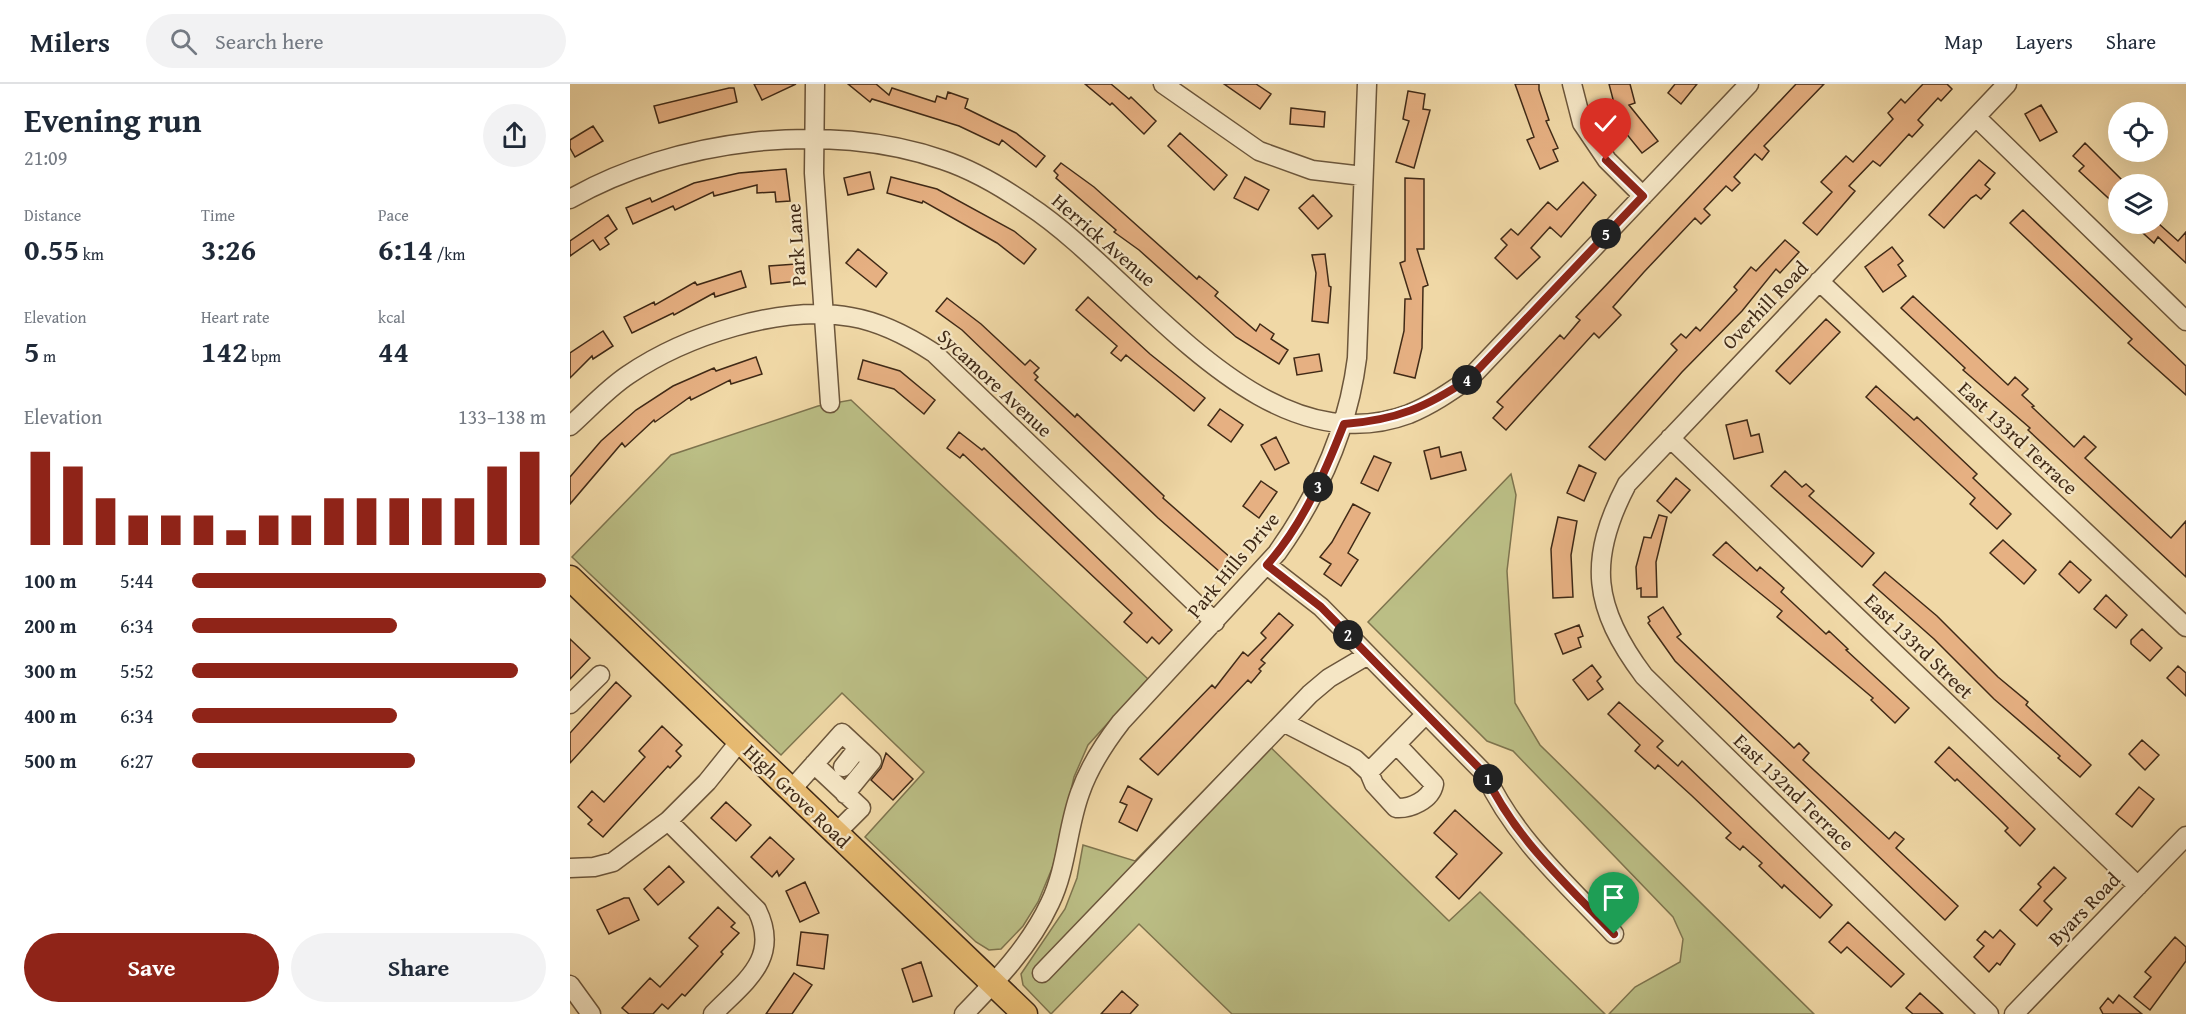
<!DOCTYPE html>
<html lang="en">
<head>
<meta charset="utf-8">
<style>
	body { margin:0; font-family:"Gentium Book Plus",serif; background:#f2f2f3; color:#1f2937; height:100vh; display:flex; flex-direction:column; font-size:22px; white-space:nowrap }
	* { box-sizing:border-box; margin:0 }
	p { font-size:20px; color:#747a83 }
	.icon { flex:none; width:33px; height:33px; fill:none; stroke:currentColor; stroke-width:2; stroke-linecap:round; stroke-linejoin:round }
	.map { position:relative; flex:1; overflow:hidden }
	.sheet { display:flex; flex-direction:column; background:#fff; width:570px }
	.sheet>* { flex:none }
	.buttons { position:absolute; left:1538px; top:18px; display:grid; gap:12px }
	.buttons a { display:grid; place-items:center; width:60px; height:60px; border-radius:50%; background:#fff; box-shadow:0 6px 24px #0002; font-size:30px }
	.pin { position:absolute; display:grid; place-items:center; width:51px; height:51px; color:#fff; margin:-62px -26px; border-radius:50% 50% 50% 0; rotate:-45deg; box-shadow:0 0 6px #0007 }
	.pin .icon { rotate:45deg }
	.km { position:absolute; width:30px; height:30px; margin:-15px; border-radius:50%; background:#222; color:#fff; font-size:16px; line-height:30px; text-align:center }
	.round { display:grid; place-items:center; flex:none; width:63px; height:63px; border-radius:32px; background:#f2f2f3 }
	.overview { display:flex; align-items:center; justify-content:space-between; height:102px; padding:0 24px }
	h1 { font-size:33px; font-weight:700; line-height:45px }
	.figures { display:grid; grid-template-columns:repeat(3,1fr); gap:9px; height:102px; padding:6px 24px }
	.figures div { display:grid; align-content:center }
	.figures b { font-size:30px; font-weight:700 }
	.figures small { font-size:16px; font-weight:400 }
	.figures p { font-size:16px }
	.chart { height:168px; padding:12px 24px }
	.chart p { display:flex; justify-content:space-between }
	.chart svg { width:100%; height:108px; margin-top:6px; stroke:#8f2418; stroke-width:6 }
	.primary-button { display:flex; gap:12px; margin-top:auto; padding:12px 24px }
	.primary-button a { flex:1; height:69px; border-radius:36px; background:#8f2418; color:#fff; font-size:24px; font-weight:700; line-height:69px; text-align:center }
	.primary-button a+a { background:#f2f2f3; color:#1f2937 }
	ul { padding:0 24px; list-style:none; font-size:20px }
	li { display:grid; grid-template-columns:96px 72px 1fr; align-items:center; height:45px }
	li i { height:15px; border-radius:8px; background:#8f2418 }
	header { display:flex; align-items:center; gap:36px; box-sizing:border-box; height:84px; padding:0 30px; background:#fff; border-bottom:2px solid #e0e1e3 }
	header strong { font-size:28px }
	nav { display:flex; gap:33px; margin-inline-start:auto; font-size:21px }
	.search { width:420px; height:54px; background:#f2f2f3; display:flex; align-items:center; gap:15px; box-sizing:border-box; padding:0 21px; border-radius:33px; color:#747a83; font-size:22px }
	main { display:flex; flex:1; min-height:0 }
	.map>svg:first-child { display:block }
	.green { fill:#bbbe85; stroke:#7e744e; stroke-width:1.5 }
	.building { fill:#e6b082; stroke:#402a17; stroke-width:1.5 }
	.lines { fill:none; stroke-linecap:round; stroke-linejoin:round }
	.minor-casing { stroke:#6c563b; stroke-width:21 }
	.major-casing { stroke:#402a17; stroke-width:27 }
	.minor { stroke:#f5e6c5; stroke-width:18 }
	.major { stroke:#e8bc73; stroke-width:24 }
	.route-casing { stroke:#fff; stroke-width:12 }
	.route { stroke:#8f2418; stroke-width:8 }
	.labels { text-anchor:middle; stroke-width:4.5; stroke-linejoin:round; paint-order:stroke }
	.street-label { font-size:20px; fill:#402a17; stroke:#f5e6c5 }
</style>
</head>
<body>
<header>
<strong>Milers</strong>
<div class="search"><svg class="icon" aria-label="search" viewBox="0 0 24 24"><circle cx="10" cy="10" r="6"/><path d="M15 15l6 6"/></svg>Search here</div>
<nav><a>Map</a><a>Layers</a><a>Share</a></nav>
</header>
<main>
<section class="sheet">
<div class="overview"><div><h1>Evening run</h1><p>21:09</p></div><a class="round"><svg class="icon" aria-label="share" viewBox="0 0 24 24"><path d="M12 15V3M7 8l5-5 5 5M5 13v7h14v-7"/></svg></a></div>
<div class="figures">
<div><p>Distance</p><b>0.55<small> km</small></b></div>
<div><p>Time</p><b>3:26</b></div>
<div><p>Pace</p><b>6:14<small> /km</small></b></div>
</div>
<div class="figures">
<div><p>Elevation</p><b>5<small> m</small></b></div>
<div><p>Heart rate</p><b>142<small> bpm</small></b></div>
<div><p>kcal</p><b>44</b></div>
</div>
<div class="chart"><p><span>Elevation</span>133–138 m</p>
<svg viewBox="0 0 160 44" preserveAspectRatio="none"><path d="M5 44V6M15 44V12M25 44V25M35 44V32M45 44V32M55 44V32M65 44V38M75 44V32M85 44V32M95 44V25M105 44V25M115 44V25M125 44V25M135 44V25M145 44V12M155 44V6"/></svg>
</div>
<ul>
<li><b>100 m</b>5:44<i style="width:100%"></i></li>
<li><b>200 m</b>6:34<i style="width:58%"></i></li>
<li><b>300 m</b>5:52<i style="width:92%"></i></li>
<li><b>400 m</b>6:34<i style="width:58%"></i></li>
<li><b>500 m</b>6:27<i style="width:63%"></i></li>
</ul>
<div class="primary-button"><a>Save</a><a>Share</a></div>
</section>
<div class="map">
<svg width="1616" height="930" viewBox="0 0 1616 930">
	<rect width="100%" height="100%" fill="#f0d8a6"/>
	<filter id="stains"><feTurbulence type="fractalNoise" baseFrequency=".00333" numOctaves="4"/><feColorMatrix values="0 0 0 0 .2 0 0 0 0 .09 0 0 0 0 .02 0 0 0 .5 -.17"/></filter>
	<radialGradient id="worn" r=".72"><stop offset=".6" stop-color="#630" stop-opacity="0"/><stop offset="1" stop-color="#630" stop-opacity=".3"/></radialGradient>
	<path class="green" d="M281,316L578,595L518,661L504,693L483,782L468,818L453,842L431,865L419,866L406,858L295,753L354,688L272,609L211,671L2,473L101,371L248,322Z
		M941,390L946,411L937,487L945,619L970,661L1244,930H1039L1065,903L1110,878L1113,855L1103,833L943,667L917,657L798,538Z
		M688,651L879,837L910,808L1035,930H662L569,840L481,930L453,901L451,890L495,825L507,794L513,761L565,777Z"/>
	<path class="building" d="M184,0H226L192,16Z
		M278,0H306L319,11L322,4L365,18L367,12L376,15L378,8L398,15L395,24L446,49L475,72L466,83L432,56L429,61L389,42L302,15L300,18Z
		M515,0H541L559,15L561,13L586,37L574,50L542,19L540,21Z
		M654,0H686L701,10L690,25Z
		M945,0H969V6L979,36L976,37L988,64L983,66L988,77L970,85L957,56L964,53Z
		M1039,0H1060L1065,19L1059,21L1088,57L1072,69L1050,42Z
		M1105,0H1127L1111,20L1098,9Z
		M1226,0H1254L1194,62L1199,67L1192,76L1185,70L1164,93L1170,99L1162,107L1156,102L1134,125L1140,131L1131,140L1125,134L1074,188L1043,223L1051,231L1029,254L1024,249L936,346L923,334L933,323L927,318L990,251L994,255L1010,236L1006,233Z
		M1353,0H1377L1382,5L1371,17L1368,14L1348,36L1353,41L1342,53L1339,50L1310,82L1303,77L1279,102L1285,107L1247,151L1233,139L1262,108L1251,98L1276,72L1283,78L1323,35L1318,29L1331,15L1335,19Z
		M159,4H164L167,18L89,39L84,22Z
		M838,7L855,10L853,25L860,26L844,84L826,78L839,37L833,35Z
		M1471,21L1487,48L1470,57L1455,30Z
		M721,24L755,28L754,43L720,40Z
		M23,42L33,57L5,73L0,64V56Z
		M610,49L657,91L644,106L598,62Z
		M1515,59L1556,100H1548V123L1509,87L1514,82L1503,72Z
		M1409,76L1425,89L1415,101L1420,105L1411,115L1406,111L1401,114L1374,144L1359,131Z
		M491,79L524,103L619,188L627,195L629,192L648,208L645,212L686,247L690,240L704,250L701,255L718,266L709,280L666,253L569,166L544,148L546,146L486,94L488,91L484,87Z
		M216,85L220,117L206,118L205,108L187,109V101L144,112L143,108L105,126L103,122L63,140L56,124L80,114L82,118L124,99L169,89Z
		M300,88L304,105L278,111L274,94Z
		M321,93L367,105L444,147L466,165L454,180L427,159L353,117L352,119L317,109Z
		M675,93L699,106L688,126L664,114Z
		M835,94L854,95V165H847L858,201L853,203L852,264L845,294L824,289L834,247L835,215H841L830,179L835,177Z
		M1013,98L1026,111L991,153L980,143L961,164L970,173L947,195L925,174L937,161L931,155L941,145L948,151L978,118L987,126Z
		M743,111L762,132L748,145L729,124Z
		M1453,126L1616,282V311L1558,259L1562,255L1440,139Z
		M38,131L47,145L35,154L39,160L30,166L23,156L0,172V157Z
		M1563,140H1589L1608,157L1616,148V179L1588,153L1584,159Z
		M1215,156L1229,168L1210,189L1206,185L1172,227L1112,288L1035,376L1019,363L1107,266L1101,260L1111,250L1116,254L1126,243L1130,247L1167,206L1164,203L1181,183L1186,187Z
		M1322,163L1333,177L1328,181L1336,192L1313,208L1295,183Z
		M288,165L317,189L306,203L276,179Z
		M755,170L759,202L761,203L758,239L742,237L746,189L742,171Z
		M226,180L228,197L201,200L199,182Z
		M171,187L176,203L145,213L144,209L104,231L103,229L62,249L54,233L84,218L85,221L125,198L127,201Z
		M1343,212L1438,301L1445,293L1458,305L1452,311L1464,322L1462,323L1504,363L1514,352L1526,363L1515,374L1601,454L1616,437V493L1458,346L1460,344L1393,286L1395,284L1331,224Z
		M518,213L580,270L635,314L624,327L556,271L551,277L541,269L547,262L506,226Z
		M377,214L411,240L455,281L460,276L469,284L464,289L468,293L465,296L505,333L507,330L594,412L593,414L662,475L650,488L588,434L392,246L366,227Z
		M1256,235L1270,248L1220,300L1206,287Z
		M33,247L43,262L23,275L22,272L0,294V269Z
		M749,270L752,287L727,291L724,274Z
		M186,273L192,290L161,300L160,296L121,316L120,313L85,338L84,336L55,363L52,359L0,420V393L31,357L66,326L103,302L144,284L146,287Z
		M293,276L330,287L365,316L354,330L324,305L288,295Z
		M1306,302L1344,336L1347,333L1407,390L1403,394L1441,430L1427,445L1400,420L1405,414L1296,313Z
		M650,325L673,341L661,358L638,341Z
		M1177,336L1181,352L1189,350L1193,368L1164,375L1156,341Z
		M389,348L412,366L414,364L602,546L589,560L582,553L577,559L554,538L562,529L393,370L390,374L377,364Z
		M706,353L719,379L705,386L691,361Z
		M869,363L871,373L891,368L896,386L861,395L854,367Z
		M804,372L821,379L808,407L791,399Z
		M1009,381L1026,389L1014,417L997,409Z
		M1215,387L1232,403L1236,400L1244,407L1239,412L1304,469L1292,483L1201,402Z
		M1106,394L1120,406L1101,429L1087,417Z
		M691,397L707,408L689,434L673,422Z
		M783,420L800,429L778,469L788,476L771,502L754,490L761,480L750,473L762,458Z
		M1089,431L1097,433L1086,478L1087,513H1071V504L1067,505L1066,483L1074,453L1081,454Z
		M988,433L1007,437L1001,471L1003,513L983,514L981,465Z
		M1433,456L1466,486L1454,500L1420,469Z
		M1156,458L1187,487L1190,483L1214,504L1211,508L1256,550L1259,547L1278,565L1276,566L1339,624L1325,639L1301,616L1303,614L1207,533L1212,527L1143,471Z
		M1500,477L1521,496L1509,509L1489,490Z
		M1315,488L1367,532L1428,593L1458,618L1456,621L1521,681L1510,693L1488,674L1490,672L1424,615L1364,555L1303,501Z
		M1536,511L1557,531L1546,544L1524,525Z
		M1093,523L1111,550L1107,553L1224,664L1229,659L1239,669L1233,676L1319,755L1325,748L1334,755L1326,764L1388,822L1375,836L1105,577L1078,539L1080,537L1078,533Z
		M709,529L723,541L691,576L695,579L689,585L691,587L681,599L678,596L588,691L570,675L642,601L645,604L673,568L678,572L696,554L691,549Z
		M1009,541L1013,552L1008,554L1011,563L993,570L985,550Z
		M1572,545L1592,564L1580,577L1561,560V556Z
		M0,555L20,574L0,595Z
		M1022,581L1031,593L1027,597L1033,605L1018,616L1003,596Z
		M1608,582L1616,589V612L1597,594Z
		M46,598L61,612L0,679V649Z
		M1049,618L1093,657L1087,663L1108,682L1112,677L1262,821L1250,834L1214,801L1212,804L1189,782L1192,779L1173,762L1170,766L1156,754L1161,749L1121,711L1088,681L1085,685L1065,667L1070,661L1038,630Z
		M92,642L112,661L106,667L111,672L100,684L98,682L33,753L18,740L22,736L8,723L22,707L34,718L75,673L69,667Z
		M1572,656L1589,671L1575,686L1559,670Z
		M1379,663L1465,745L1450,762L1435,747L1438,744L1428,734L1387,695L1385,697L1365,678Z
		M316,669L343,695L323,716L301,696L311,684Z
		M558,702L582,715L567,747L549,738L557,721L550,718Z
		M1569,703L1584,715L1562,743L1546,730Z
		M156,718L181,741L166,757L141,734Z
		M885,726L932,769L889,815L866,793L887,770L864,749Z
		M200,753L224,775L209,792L207,787L202,793L181,773Z
		M99,782L114,798L88,821L74,805Z
		M1484,783L1496,794L1474,817L1482,825L1467,842L1450,826L1471,803L1468,800Z
		M235,798L249,829L230,838L216,807Z
		M54,814H59L69,836L39,850L27,826Z
		M148,823L165,839L161,843L169,849L151,868L153,870L115,912L112,910L98,925L92,920L83,930H59L52,924L80,894L90,903L128,862L119,854Z
		M1278,838L1334,890L1321,903L1277,863L1271,869L1259,858Z
		M1430,846L1445,860L1430,881L1427,879L1419,888L1404,873L1414,862L1407,856L1415,847L1423,854Z
		M231,848L258,851L254,885L227,881Z
		M1605,853L1616,863V877L1580,926L1564,913L1581,893L1575,888Z
		M351,878L362,912L343,918L332,885Z
		M224,889L242,901L222,930H196Z
		M552,907L568,921L560,930H531Z
		M1350,909L1373,930H1343L1336,924Z
		M1549,911L1572,930H1533L1530,924L1538,914L1543,919Z"/>
	<g class="lines">
		<defs>
			<path id="minor" d="M245,0L244,89L260,319
				M593,0L689,67L742,86L793,92
				M1002,0L1012,39L1037,76L1073,112
				M1406,33L1616,237
				M0,115C105,55 258,36 373,76C403,86 432,103 458,121C567,192 689,386 839,330C861,321 880,308 900,294L1179,0
				M1249,197L1616,543
				M0,342C19,325 37,305 58,291C115,252 212,220 281,233C311,238 338,252 364,269L645,538
				M1100,354L1568,802
				M697,481L751,523L915,690C944,754 997,800 1044,850
				M0,620L30,591
				M713,638L785,675L799,688L856,630
				M244,680L291,724L266,749
				M273,683L288,664
				M799,688L804,700L826,724C840,725 861,716 864,700L827,661
				M221,706L272,649L302,677L275,710
				M98,737L187,826C211,875 174,898 143,930
				M0,784L24,783L43,778L98,737L137,698L170,657
				M472,889L740,610L759,594L798,571
				M0,901L21,930
				M394,930C427,896 460,862 480,819C497,784 497,744 510,709C519,683 534,660 551,638L707,469C749,410 778,346 787,274L797,0
				M1419,930L1074,592C1023,524 1017,476 1057,400L1437,0
				M1444,930L1616,752"/>
			<path id="major" d="M0,494L455,930"/>
		</defs>
		<use href="#minor" class="minor-casing"/>
		<use href="#major" class="major-casing"/>
		<use href="#minor" class="minor"/>
		<use href="#major" class="major"/>
	</g>
	<g class="lines">
		<defs>
			<path id="route" d="M1036,76L1073,112L900,294C857,323 827,336 774,340C754,391 733,440 697,481L751,523L915,690C944,754 997,800 1044,850"/>
		</defs>
		<use href="#route" class="route-casing"/>
		<use href="#route" class="route"/>
	</g>
	<g class="labels">
		<g class="street-label">
			<text transform="translate(534 156) rotate(41)" y="7">Herrick Avenue</text>
			<text transform="translate(226 161) rotate(-94)" y="7">Park Lane</text>
			<text transform="translate(1195 221) rotate(-46)" y="7">Overhill Road</text>
			<text transform="translate(425 299) rotate(43)" y="7">Sycamore Avenue</text>
			<text transform="translate(1448 354) rotate(43)" y="7">East 133rd Terrace</text>
			<text transform="translate(663 481) rotate(-50)" y="7">Park Hills Drive</text>
			<text transform="translate(1349 562) rotate(44)" y="7">East 133rd Street</text>
			<text transform="translate(1224 708) rotate(44)" y="7">East 132nd Terrace</text>
			<text transform="translate(227 712) rotate(44)" y="7">High Grove Road</text>
			<text transform="translate(1514 825) rotate(-46)" y="7">Byars Road</text>
		</g>
	</g>
	<rect width="100%" height="100%" filter="url(#stains)"/>
	<rect width="100%" height="100%" fill="url(#worn)"/>
</svg>
<div class="buttons">
<a><svg class="icon" aria-label="locate" viewBox="0 0 24 24"><circle cx="12" cy="12" r="6"/><path d="M12 2v4M12 18v4M2 12h4M18 12h4"/></svg></a>
<a><svg class="icon" aria-label="layers" viewBox="0 0 24 24"><path d="M12 4l9 5-9 5-9-5zM3 14l9 5 9-5"/></svg></a>
</div>
<div class="pin" style="left:1044px;top:850px;background:#1e9e55"><svg class="icon" aria-label="arrive" viewBox="0 0 24 24"><path d="M6 21V4h12l-3 4 3 4H6"/></svg></div>
<div class="pin" style="left:1036px;top:76px;background:#d93025"><svg class="icon" aria-label="check" viewBox="0 0 24 24"><path d="M5 12l5 5 9-10"/></svg></div>
<b class="km" style="left:918px;top:695px">1</b>
<b class="km" style="left:778px;top:551px">2</b>
<b class="km" style="left:748px;top:403px">3</b>
<b class="km" style="left:897px;top:296px">4</b>
<b class="km" style="left:1036px;top:150px">5</b>
</div>
</main>
</body>
</html>
